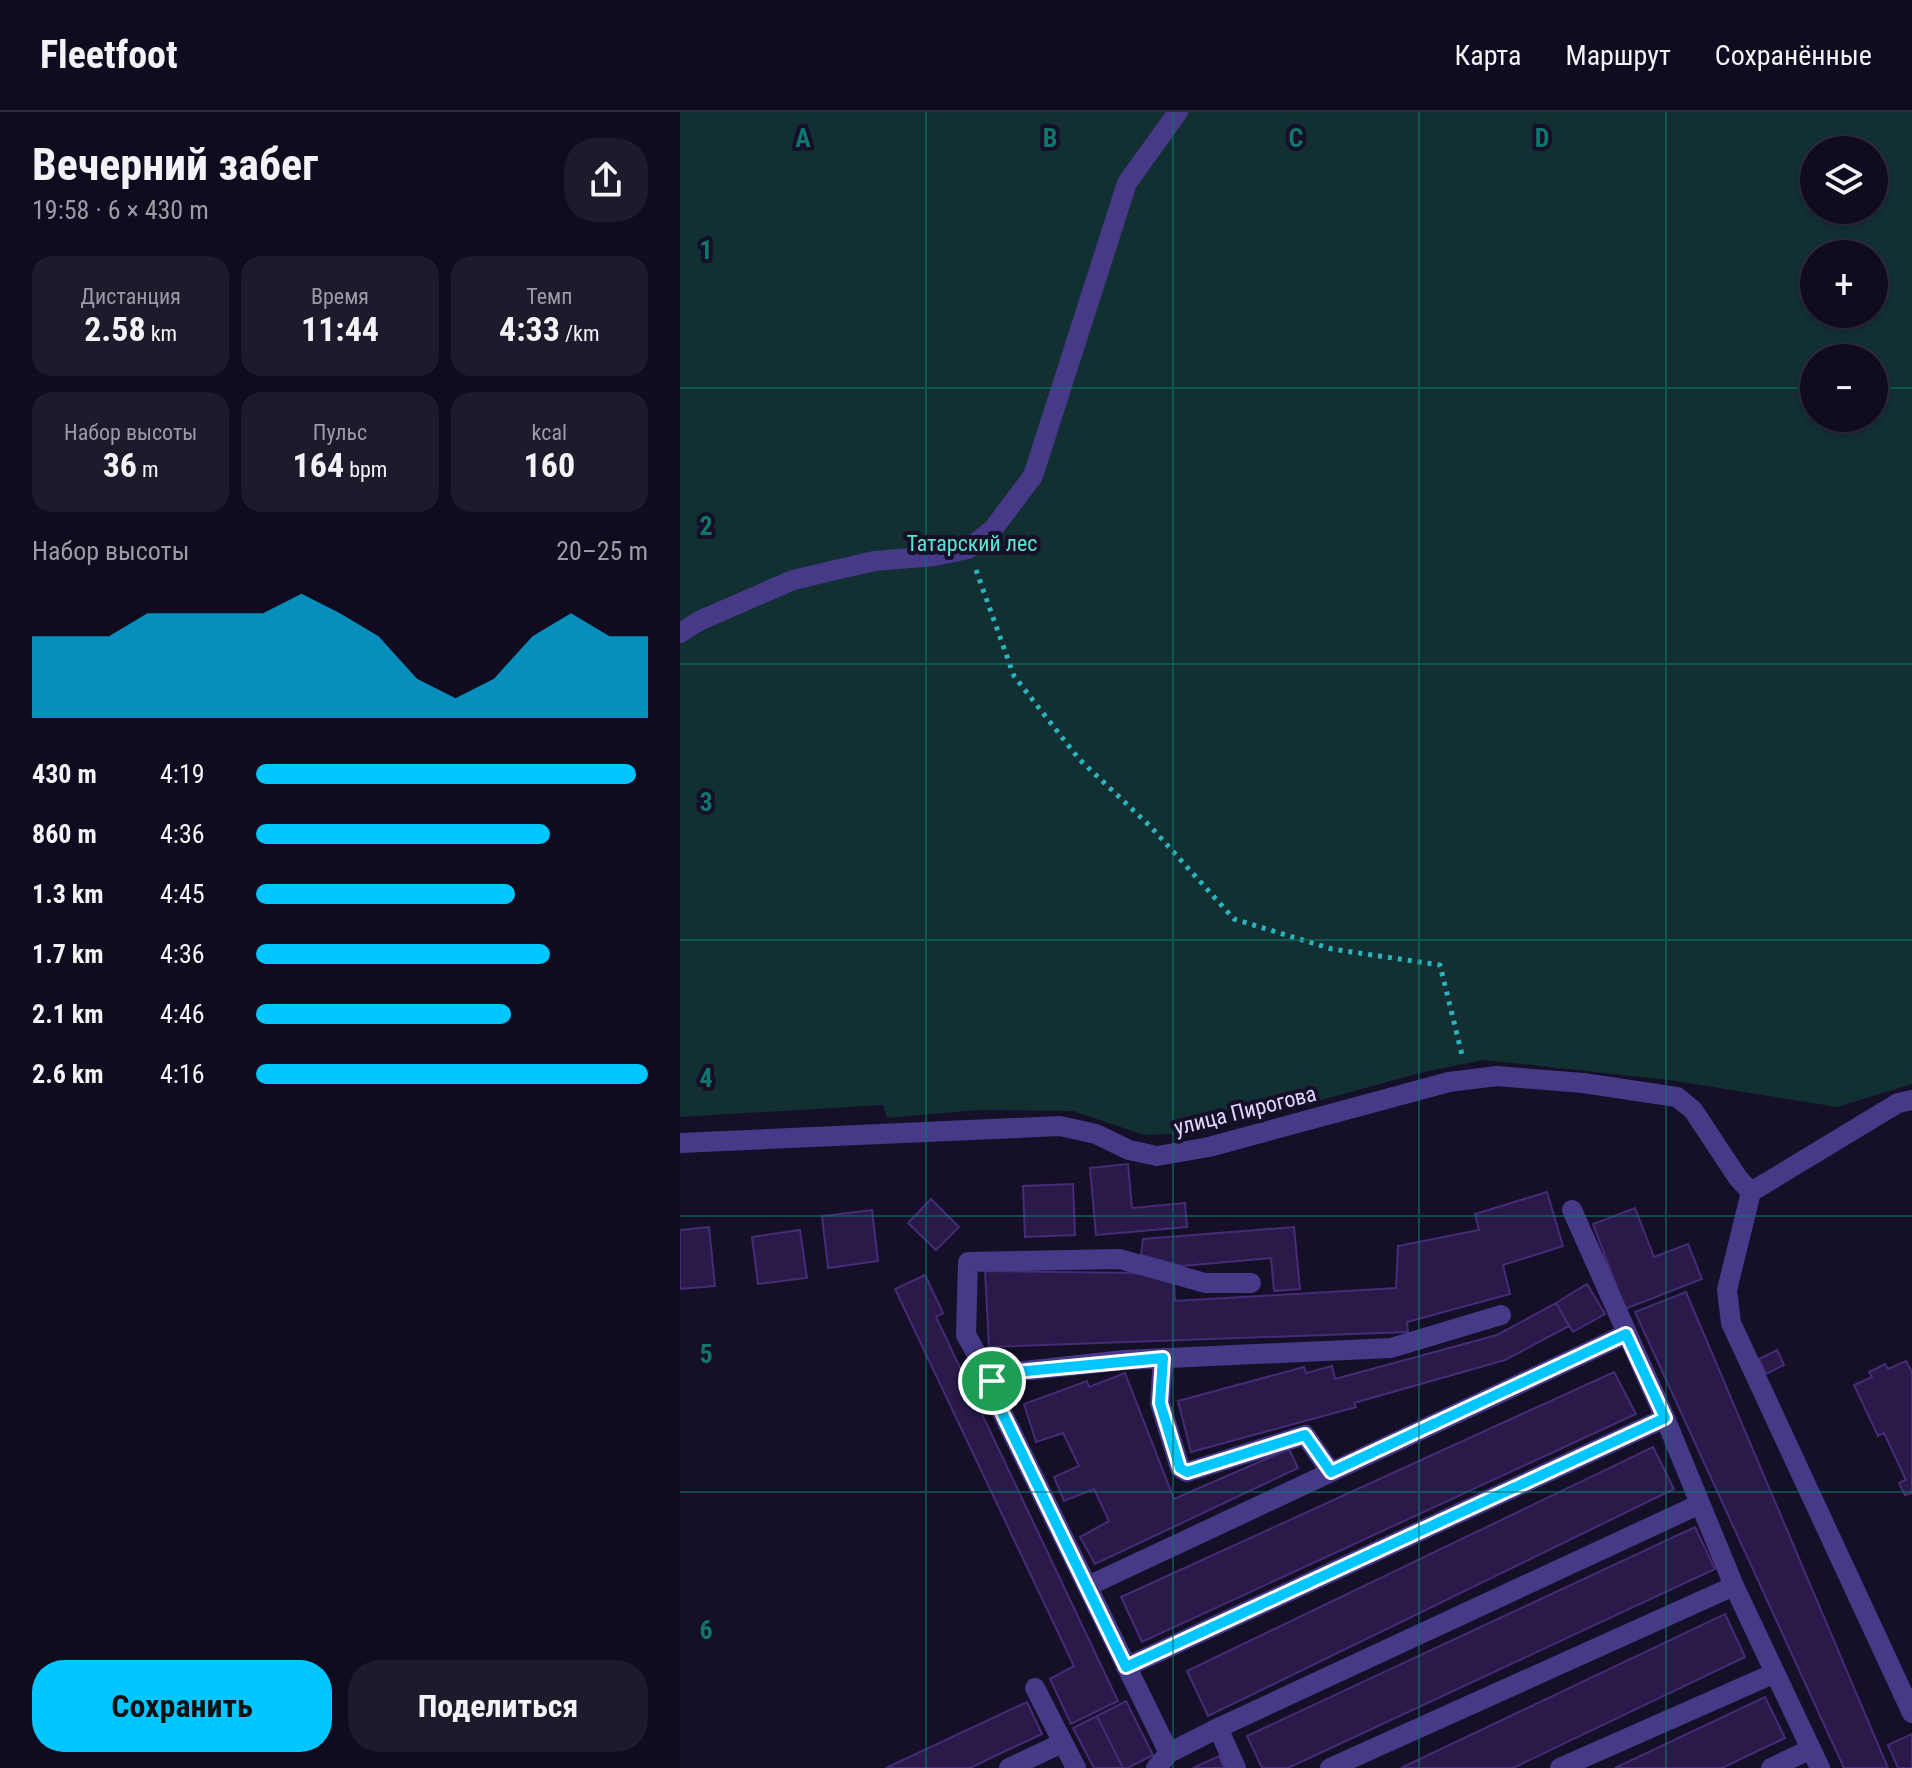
<!DOCTYPE html>
<html lang="ru">
<head>
<meta charset="utf-8">
<style>
	body { margin:0; font-family:"Roboto Condensed",sans-serif; background:#1e192b; color:#f1f3f6; height:100vh; display:flex; flex-direction:column; font-size:30px; white-space:nowrap }
	* { box-sizing:border-box; margin:0 }
	p { font-size:26px; color:#9c9ba4 }
	.icon { flex:none; width:44px; height:44px; fill:none; stroke:currentColor; stroke-width:2; stroke-linecap:round; stroke-linejoin:round }
	.map { position:relative; flex:1; overflow:hidden }
	.drawer { display:flex; flex-direction:column; background:#100b1e; width:680px }
	.drawer>* { flex:none }
	.buttons { position:absolute; left:1120px; top:24px; display:grid; gap:16px }
	.buttons a { display:grid; place-items:center; width:88px; height:88px; border-radius:50%; background:#100b1e; box-shadow:0 2px 6px #0004,0 0 0 2px #302b3c; font-size:40px }
	.pin { position:absolute; display:grid; place-items:center; width:68px; height:68px; color:#fff; margin:-34px; border:4px solid #fff; border-radius:50%; box-shadow:0 2px 8px #0007 }
	.round { display:grid; place-items:center; flex:none; width:84px; height:84px; border-radius:32px; background:#1e192b }
	.overview { display:flex; align-items:center; justify-content:space-between; height:136px; padding:0 32px }
	h1 { font-size:44px; font-weight:700; line-height:60px }
	.metrics { display:grid; grid-template-columns:repeat(3,1fr); gap:12px; height:136px; padding:8px 32px }
	.metrics div { display:grid; align-content:center; border-radius:20px; background:#1e192b; text-align:center }
	.metrics b { font-size:34px; font-weight:700 }
	.metrics small { font-size:22px; font-weight:400 }
	.metrics p { font-size:22px }
	.chart { height:224px; padding:16px 32px }
	.chart p { display:flex; justify-content:space-between }
	.chart svg { width:100%; height:144px; margin-top:8px; fill:#02c6ff; opacity:.7 }
	.cta { display:flex; gap:16px; margin-top:auto; padding:16px 32px }
	.cta a { flex:1; height:92px; border-radius:32px; background:#02c6ff; color:#111; font-size:32px; font-weight:700; line-height:92px; text-align:center }
	.cta a+a { background:#1e192b; color:#f1f3f6 }
	ul { padding:0 32px; list-style:none; font-size:26px }
	li { display:grid; grid-template-columns:128px 96px 1fr; align-items:center; height:60px }
	li i { height:20px; border-radius:10px; background:#02c6ff }
	header { display:flex; align-items:center; gap:48px; box-sizing:border-box; height:112px; padding:0 40px; background:#100b1e; border-bottom:2px solid #302b3c }
	header strong { font-size:38px }
	nav { display:flex; gap:44px; margin-inline-start:auto; font-size:28px }
	main { display:flex; flex:1; min-height:0 }
	.map>svg:first-child { display:block }
	.green { fill:#122f32; fill-rule:evenodd }
	.building { fill:#2a1a49; stroke:#442c76; stroke-width:2 }
	.lines { fill:none; stroke-linecap:round; stroke-linejoin:round }
	.path { stroke:#2cb3bd; stroke-width:5; stroke-dasharray:4 6; stroke-linecap:butt }
	.minor { stroke:#463988; stroke-width:20 }
	.route-casing { stroke:#fff; stroke-width:16 }
	.route { stroke:#02c6ff; stroke-width:10 }
	.grid { fill:none; stroke:#0f766e; stroke-width:2; stroke-opacity:0.55 }
	.labels { text-anchor:middle; stroke-width:8; stroke-linejoin:round; paint-order:stroke }
	.park-label { font-size:22px; fill:#5de4d3; stroke:#160f28 }
	.street-label { font-size:22px; fill:#e0d6ff; stroke:#160f28 }
	.grid-label { font-size:26px; text-anchor:middle; font-weight:bold; fill:#0f766e; stroke:#160f28; stroke-width:8; stroke-linejoin:round; paint-order:stroke }
</style>
</head>
<body>
<header>
<strong>Fleetfoot</strong>
<nav><a>Карта</a><a>Маршрут</a><a>Сохранённые</a></nav>
</header>
<main>
<section class="drawer">
<div class="overview"><div><h1>Вечерний забег</h1><p>19:58 · 6 × 430 m</p></div><a class="round"><svg class="icon" aria-label="share" viewBox="0 0 24 24"><path d="M12 15V3M7 8l5-5 5 5M5 13v7h14v-7"/></svg></a></div>
<div class="metrics">
<div><p>Дистанция</p><b>2.58<small> km</small></b></div>
<div><p>Время</p><b>11:44</b></div>
<div><p>Темп</p><b>4:33<small> /km</small></b></div>
</div>
<div class="metrics">
<div><p>Набор высоты</p><b>36<small> m</small></b></div>
<div><p>Пульс</p><b>164<small> bpm</small></b></div>
<div><p>kcal</p><b>160</b></div>
</div>
<div class="chart"><p><span>Набор высоты</span>20–25 m</p>
<svg viewBox="0 0 160 44" preserveAspectRatio="none"><path d="M0 44V19L10 19L20 19L30 12L40 12L50 12L60 12L70 6L80 12L90 19L100 32L110 38L120 32L130 19L140 12L150 19L160 19V44z"/></svg>
</div>
<ul>
<li><b>430 m</b>4:19<i style="width:97%"></i></li>
<li><b>860 m</b>4:36<i style="width:75%"></i></li>
<li><b>1.3 km</b>4:45<i style="width:66%"></i></li>
<li><b>1.7 km</b>4:36<i style="width:75%"></i></li>
<li><b>2.1 km</b>4:46<i style="width:65%"></i></li>
<li><b>2.6 km</b>4:16<i style="width:100%"></i></li>
</ul>
<div class="cta"><a>Сохранить</a><a>Поделиться</a></div>
</section>
<div class="map">
<svg width="1232" height="1656" viewBox="0 0 1232 1656">
	<rect width="100%" height="100%" fill="#160f28"/>
	<path class="green" d="M0,0H1232V972L1157,995L989,968L804,948L744,960L520,1021L464,1023L393,999L299,998L207,1006L203,993L0,1005ZM1134,38H1194V98H1134ZM1134,142H1194V202H1134ZM1134,246H1194V306H1134Z"/>
	<path class="building" d="M448,1052L452,1096L505,1091L507,1115L416,1123L410,1056Z
		M393,1072L395,1123L345,1125L343,1074Z
		M867,1080L883,1134L823,1153L830,1182L727,1210L728,1220L309,1235L305,1159L461,1161L494,1170L495,1189L716,1176L718,1134L799,1118L795,1102Z
		M251,1087L279,1115L256,1138L228,1111Z
		M955,1096L974,1145L1008,1132L1022,1167L945,1197L913,1112Z
		M192,1098L198,1149L148,1156L142,1104Z
		M29,1115L35,1174L0,1177V1118Z
		M614,1115L620,1177L594,1179L591,1146L502,1154L461,1143L463,1127Z
		M120,1118L127,1166L78,1172L72,1125Z
		M245,1163L263,1201L256,1205L438,1589L391,1612L370,1567L394,1554L215,1177Z
		M907,1172L925,1202L893,1220L876,1191Z
		M1006,1180L1208,1656H1164L955,1200Z
		M876,1191L889,1214L825,1248L674,1291L676,1295L511,1340L498,1289L624,1255L626,1261L652,1254L655,1267L817,1223Z
		M1097,1238L1104,1253L1086,1262L1079,1247Z
		M1226,1249L1232,1260V1381L1225,1383L1219,1371L1226,1368L1204,1321L1198,1324L1174,1273L1192,1265L1189,1260L1205,1252L1208,1257Z
		M934,1260L956,1302L462,1530L441,1485Z
		M445,1261L494,1387L609,1337L618,1356L415,1452L400,1425L429,1409L414,1377L384,1389L374,1365L399,1354L383,1321L356,1330L344,1292L407,1269L409,1275Z
		M973,1335L994,1377L528,1604L507,1559Z
		M1015,1415L1035,1457L608,1656H582L567,1624Z
		M1045,1502L1065,1545L833,1656H721Z
		M1085,1585L1105,1626L1042,1656H935Z
		M446,1589L473,1643L448,1656H443L417,1604Z
		M347,1590L362,1622L336,1634L290,1656H206Z
		M417,1604L443,1656H414L393,1616Z
		M1232,1622V1656H1218L1208,1633Z
		M539,1644L544,1656H513Z"/>
	<g class="lines">
		<path class="path" d="M296,458L334,564L399,647L470,714L554,807L652,837L760,853L783,947"/>
		<path class="minor" d="M0,521L19,509L113,468L194,449L255,444L288,437L313,417L353,364L447,71L498,0
			M1232,988L1218,991L1071,1080L1047,1178L1051,1211L1232,1601
			M0,1031L380,1014L416,1022L449,1038L477,1044L529,1035L769,970L817,964L903,971L997,985L1013,998L1058,1066L1071,1080
			M892,1098L985,1306L1054,1474L1140,1656
			M483,1246L480,1291L500,1356L507,1360L625,1323L651,1360
			M312,1269L325,1261L444,1248L711,1236L821,1203
			M408,1474L946,1222
			M446,1555L985,1306
			M355,1576L396,1656
			M538,1616L556,1656
			M489,1641L313,1282L312,1269L286,1223L288,1150L440,1147L525,1171H571
			M329,1656L382,1631
			M476,1656L489,1641L538,1616L1020,1392
			M650,1656L1054,1474
			M880,1656L1095,1561
			M1091,1656L1131,1637"/>
	</g>
	<g class="lines">
		<defs>
			<path id="route" d="M946,1222L985,1306L446,1555L313,1282L312,1269L325,1261L483,1246L480,1291L500,1356L507,1360L625,1323L651,1360Z"/>
		</defs>
		<use href="#route" class="route-casing"/>
		<use href="#route" class="route"/>
	</g>
	<path class="grid" d="M246,0V1656M493,0V1656M739,0V1656M986,0V1656M0,276H1134M1194,276H1232M0,552H1232M0,828H1232M0,1104H1232M0,1380H1232"/>
	<g class="labels">
		<g class="park-label">
			<text x="292" y="439">Татарский лес</text>
		</g>
		<g class="street-label">
			<text transform="translate(565 998) rotate(-14)" y="8">улица Пирогова</text>
		</g>
	</g>
	<g class="grid-label">
		<text x="123" y="35">A</text>
		<text x="370" y="35">B</text>
		<text x="616" y="35">C</text>
		<text x="862" y="35">D</text>
		<text x="26" y="147">1</text>
		<text x="26" y="423">2</text>
		<text x="26" y="699">3</text>
		<text x="26" y="975">4</text>
		<text x="26" y="1251">5</text>
		<text x="26" y="1527">6</text>
	</g>
</svg>
<div class="buttons">
<a><svg class="icon" aria-label="layers" viewBox="0 0 24 24"><path d="M12 4l9 5-9 5-9-5zM3 14l9 5 9-5"/></svg></a>
<a>+</a>
<a>−</a>
</div>
<div class="pin" style="left:312px;top:1269px;background:#1e9e55"><svg class="icon" aria-label="arrive" viewBox="0 0 24 24"><path d="M6 21V4h12l-3 4 3 4H6"/></svg></div>
</div>
</main>
</body>
</html>
